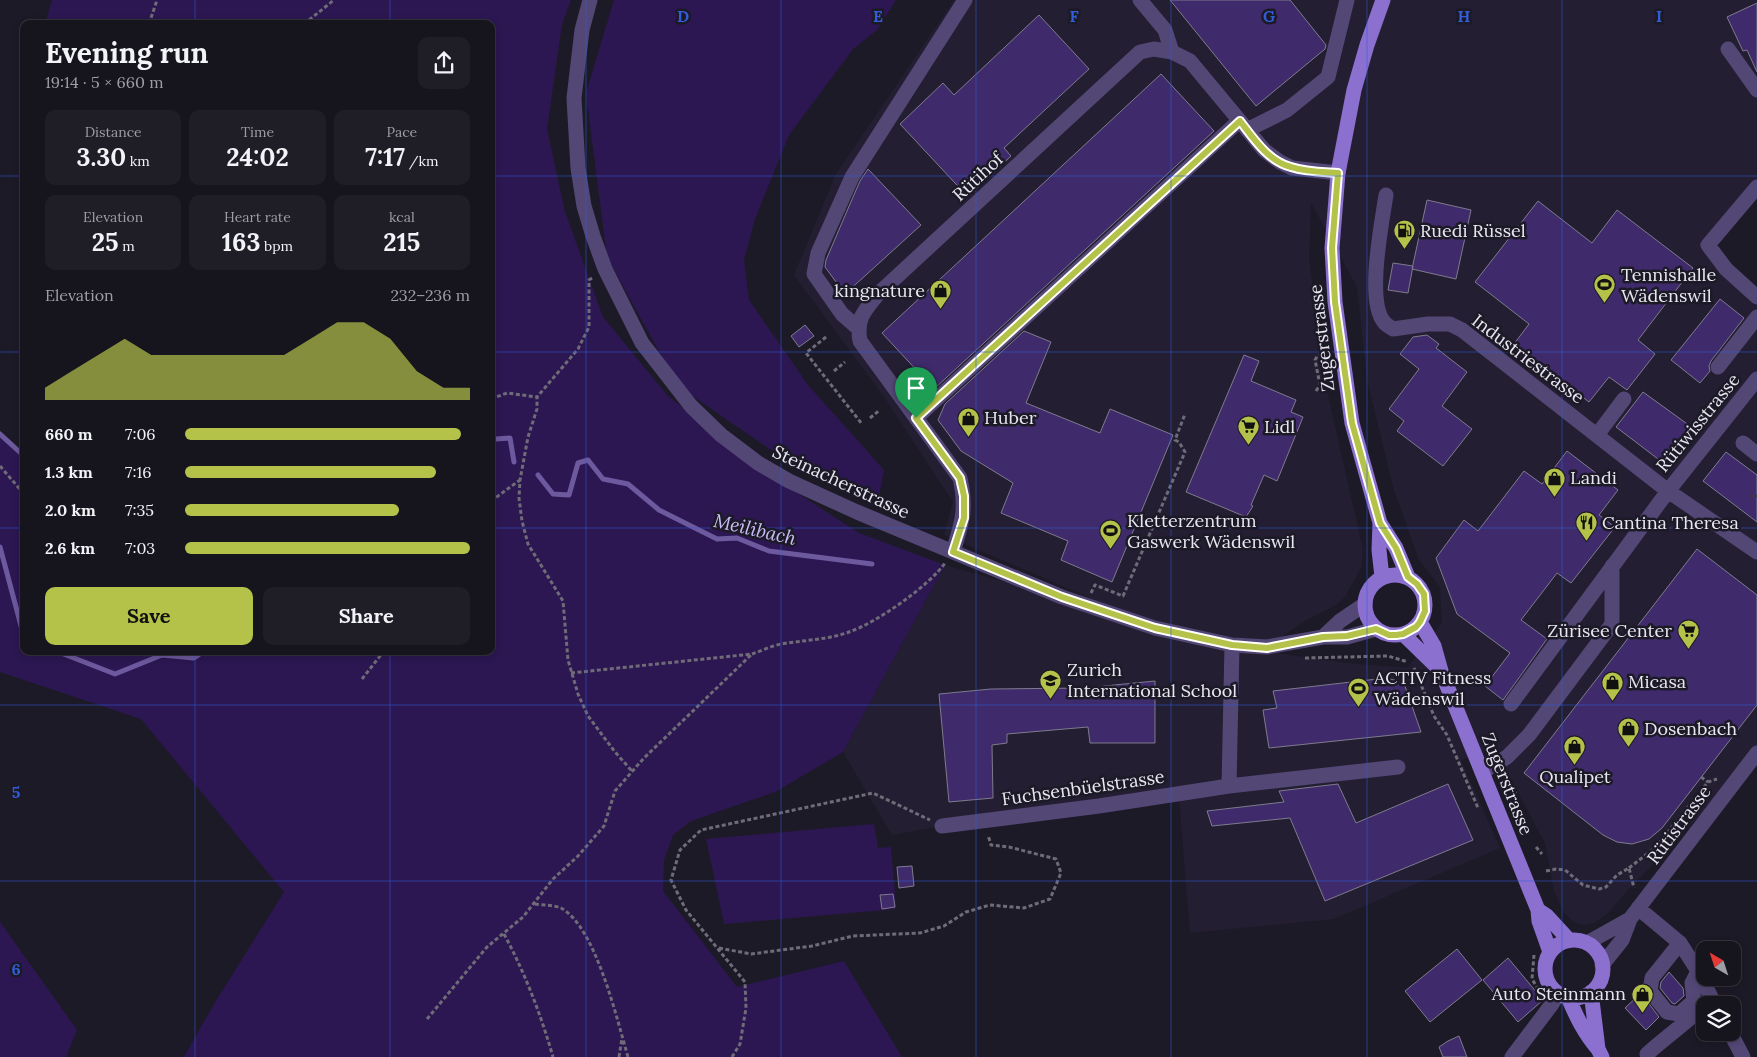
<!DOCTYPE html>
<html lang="en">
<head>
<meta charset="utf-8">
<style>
	body { margin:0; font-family:Lora,serif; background:#1f1d26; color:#f1f3f6; height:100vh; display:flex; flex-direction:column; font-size:19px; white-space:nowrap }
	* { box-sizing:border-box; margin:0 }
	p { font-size:16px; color:#9e9ea4 }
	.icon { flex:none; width:28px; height:28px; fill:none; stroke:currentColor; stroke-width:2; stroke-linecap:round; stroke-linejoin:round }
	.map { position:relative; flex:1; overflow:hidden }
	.panel { position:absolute; left:20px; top:20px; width:475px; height:635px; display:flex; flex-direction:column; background:#16141d; border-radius:10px; box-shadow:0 2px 8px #0003,0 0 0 1px #35333b }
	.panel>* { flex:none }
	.needle { width:32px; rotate:321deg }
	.controls { position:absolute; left:1696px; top:941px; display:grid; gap:10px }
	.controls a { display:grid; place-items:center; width:45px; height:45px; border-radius:10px; background:#16141d; box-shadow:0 2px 8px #0003,0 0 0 1px #35333b; font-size:25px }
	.pin { position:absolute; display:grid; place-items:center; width:42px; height:42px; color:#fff; margin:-51px -21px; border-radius:50% 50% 50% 0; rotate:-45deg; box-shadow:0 0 5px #0007 }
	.pin .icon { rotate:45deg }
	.round { display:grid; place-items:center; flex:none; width:52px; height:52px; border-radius:10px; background:#1f1d26 }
	.headline { display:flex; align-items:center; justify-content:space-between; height:85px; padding:0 25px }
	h1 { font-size:28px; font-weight:700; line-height:38px }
	.metrics { display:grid; grid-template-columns:repeat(3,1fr); gap:8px; height:85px; padding:5px 25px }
	.metrics div { display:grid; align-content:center; border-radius:10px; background:#1f1d26; text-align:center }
	.metrics b { font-size:25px; font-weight:700 }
	.metrics small { font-size:14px; font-weight:400 }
	.metrics p { font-size:14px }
	.chart { height:140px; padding:10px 25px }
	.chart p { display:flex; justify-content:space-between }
	.chart svg { width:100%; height:90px; margin-top:5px; fill:#b4c24a; opacity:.7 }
	.action { display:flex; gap:10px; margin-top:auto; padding:10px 25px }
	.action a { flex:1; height:58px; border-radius:10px; background:#b4c24a; color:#111; font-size:20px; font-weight:700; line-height:58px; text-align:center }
	.action a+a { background:#1f1d26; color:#f1f3f6 }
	ul { padding:0 25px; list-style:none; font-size:16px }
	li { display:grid; grid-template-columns:80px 60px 1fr; align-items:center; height:38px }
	li i { height:12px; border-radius:6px; background:#b4c24a }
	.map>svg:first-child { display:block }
	.built { fill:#231e32 }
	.green { fill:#2c1752 }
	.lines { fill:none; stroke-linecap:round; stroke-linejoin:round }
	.stream { stroke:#6d599e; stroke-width:5 }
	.building { fill:#3f2b6b; stroke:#7f7b8d }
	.minor-tunnel { stroke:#3b3945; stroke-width:15; stroke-dasharray:15 8; stroke-linecap:butt }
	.path { stroke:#6f6c78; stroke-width:3; stroke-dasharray:4 2.5; stroke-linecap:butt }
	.minor { stroke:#534775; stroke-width:15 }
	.major { stroke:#8b70cf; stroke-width:15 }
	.route-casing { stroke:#fff; stroke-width:10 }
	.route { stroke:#b4c24a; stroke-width:6 }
	.grid { fill:none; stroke:#315dda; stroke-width:1; stroke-opacity:0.55 }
	.labels { text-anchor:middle; stroke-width:5; stroke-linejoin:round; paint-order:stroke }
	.street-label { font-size:18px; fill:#e8e6f0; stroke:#1d1a27 }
	.poi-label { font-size:18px; fill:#e8e6f0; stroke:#1d1a27; text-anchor:start }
	.water-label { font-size:19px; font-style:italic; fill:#cbbdf8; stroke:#1d1a27 }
	.grid-label { font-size:16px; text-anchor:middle; font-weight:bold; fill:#315dda; stroke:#1d1a27; stroke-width:5; stroke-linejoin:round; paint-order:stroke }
</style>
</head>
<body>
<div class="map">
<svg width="1757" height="1057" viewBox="0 0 1757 1057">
	<rect width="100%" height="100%" fill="#1d1a27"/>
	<path class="built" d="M954,0H1757V187L1708,245L1757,297V753L1743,771L1627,891L1608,913L1594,923L1584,925L1574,922L1564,913L1554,891L1545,843L1494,747L1461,760L1500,848L1334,919L1190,933L1179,798L1231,789L1235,647L1346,663L1407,668L1442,623L1440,587L1419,560L1394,490L1367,380L1357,287L1302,186L1311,203L1309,260L1324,377L1363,550L1361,568L1345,597L1336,605L1301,623L1267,647L1231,643L1120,611L944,535L953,502L884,397L794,275L836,174Z
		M945,565L1230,646L1228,786L942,826L892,835L843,752Z"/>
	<path class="green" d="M52,0H571L562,24L547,129L565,212L603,317L668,396L756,466L859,533L945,565L843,752L775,792L691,821L673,835L664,860L663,891L737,987L844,961L902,1057H184L214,1004L284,892L141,719L0,672V434L24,456V651H491V24H45Z
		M614,0H896L877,30L853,49L789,135L755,219L744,260L749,300L808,385L884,470L877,507L768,448L678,386L607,257L586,93Z
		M874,824L878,848L891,847L896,909L724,924L706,839Z
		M0,922L77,1030L66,1057H0Z"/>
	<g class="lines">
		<path class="stream" d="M0,434L24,456
			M491,437L496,439L510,438L514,462
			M538,475L553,494L569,495L578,463L588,460L603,479L628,484L659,510L717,539L737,538L769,551L872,564
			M0,547L24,637
			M56,651L115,674L162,655L194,658L204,651"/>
	</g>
	<path class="building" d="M1170,0H1290L1326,45L1325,49L1256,106Z
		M1757,3V72L1747,50L1743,51L1727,17Z
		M1039,15L1089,69L1004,148L1011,156L968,197L900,124L943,83L954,95Z
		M1161,74L1214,131L934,389L882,333Z
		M868,169L921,225L845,294L825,267L826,260L847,211L860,181Z
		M1427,200L1471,210L1456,279L1412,269Z
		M1538,201L1592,243L1617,210L1693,268L1638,340L1655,354L1627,390L1609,377L1589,402L1514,344L1529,324L1475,282Z
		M1393,263L1413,266L1408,293L1388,290Z
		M1720,299L1744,318L1711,361L1709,366L1710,371L1700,383L1671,360Z
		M805,325L814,336L799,347L791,336Z
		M1024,331L1051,342L1026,403L1100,433L1110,409L1173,435L1112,582L1061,560L1068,541L1001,513L1013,483L961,451L938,420L945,404Z
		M1427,335L1439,344L1436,348L1467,372L1442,406L1472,429L1443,466L1397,431L1404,421L1389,409L1419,369L1400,354L1413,337Z
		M1244,355L1259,361L1251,381L1296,400L1291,412L1303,417L1277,481L1264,475L1251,505L1253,506L1246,517L1186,492Z
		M1643,392L1690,426L1662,462L1616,427Z
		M1567,451L1618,490L1599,515L1615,527L1571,583L1557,573L1521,620L1547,639L1503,700L1485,686L1510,653L1457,614L1436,558L1464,520L1478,531L1524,471L1542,484Z
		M1726,452L1757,475V522L1703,481Z
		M1697,549L1757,595V705L1662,828L1649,839L1632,844L1617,842L1603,835L1524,773Z
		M1386,678L1398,681L1405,686L1421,732L1269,748L1263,710L1277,708L1273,691Z
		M1155,681V743H1090L1088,727L1007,734V743L992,745L993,798L949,802L939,694L991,689L1084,688Z
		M1338,784L1356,823L1448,784L1473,840L1325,901L1290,818L1212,826L1207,811L1284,802L1279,791Z
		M912,866L914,886L899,888L897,867Z
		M893,894L895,907L882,909L880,895Z
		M1457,949L1482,980L1430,1022L1405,991Z
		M1508,958L1543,1000L1518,1022L1483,980Z
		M1669,972L1683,988L1684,996L1675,1004L1672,1003L1660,988L1661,982Z
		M1641,993L1659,1017L1646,1030L1625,1008Z
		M1459,1036L1467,1057H1443L1439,1047L1448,1041Z"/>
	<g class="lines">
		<path class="minor-tunnel" d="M1757,495V497"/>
		<path class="path" d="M149,24L157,0
			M304,24L334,0
			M592,278L589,280V327L578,349L537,397V409L528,437L520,480L519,498L522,521L528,544L563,601L568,660L578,694L588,716L615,752L632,771
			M826,337L806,353L862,424
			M834,371L845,362
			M1316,391L1320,385L1315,360L1318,355L1324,354
			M491,399L507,393L537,397
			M870,418L880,410
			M0,466L24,494
			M491,501L520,480
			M1091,593L1095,585L1123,596L1185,452L1179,442L1175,440L1185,414
			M1305,658L1388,656L1408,662
			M1414,668L1434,716L1447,735L1478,808
			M571,673L752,654C761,651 771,646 781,644C804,640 827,640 849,632C876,623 929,586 945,563
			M362,679L384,651
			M1701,777L1708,782
			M1515,792L1516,800
			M1536,847L1542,854
			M1629,868L1656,847L1708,782L1717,779
			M1546,871L1556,869L1565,870L1583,885L1599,889L1606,887L1617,875L1629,868L1634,888
			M535,904C542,905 554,905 561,908C596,927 617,1020 628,1057
			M504,934C525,973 541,1015 553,1057
			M719,948L751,954L812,946L853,936L920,933L944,926L966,912L990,905L1024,908L1050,899L1061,873L1056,859L1009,847L991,845L988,835
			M1534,955L1532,979L1541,994
			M427,1019L487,947L523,917L553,879L578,856L604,826L615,791L644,758L752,654
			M619,1057L622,1038
			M732,1057L740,1044L746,1008L745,982L686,910L671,880L680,850L701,830L873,793L930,820"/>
		<path class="minor" d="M590,0L582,30L574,98L578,168L584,206L593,236L605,269L642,343L691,406L721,435L758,463L789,481L857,512L1062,597L1155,628L1232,645L1267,647L1323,637H1347L1376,629
			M1140,0L1165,30L1172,52
			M1728,49L1757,90
			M1247,130L1287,110L1328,77L1347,0
			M1757,187L1708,245L1726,269L1757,297
			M1386,195C1382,222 1366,301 1384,322C1386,325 1390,327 1393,329L1428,324H1450L1462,330L1668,491L1757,552
			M858,328L842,314L814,274L818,253L852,177L965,0
			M1718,367L1757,317
			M916,418L1239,121
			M1597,435L1624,399
			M1743,443L1757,454
			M953,552C962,522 967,510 960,478L860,341C856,319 864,311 878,294L1140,52L1154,49L1172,52L1190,61L1264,150L1280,162L1292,168L1338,173
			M1323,637L1340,621L1365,604
			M1511,704L1668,491L1757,379
			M1482,772L1507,757L1529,735L1612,624V566
			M1229,786L1398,767
			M942,826L1099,806L1229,786L1232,645
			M1638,908L1680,943L1698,971L1715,1005
			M1587,943L1630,919
			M1680,943L1652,978L1650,991L1667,1012L1679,1014L1694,1001L1692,983L1698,971
			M1602,965L1622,940L1630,919L1757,753
			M1730,1032L1743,1057
			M1647,1054C1666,1037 1686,1023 1705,1005
			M1512,1057L1552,1004L1558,994"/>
		<path class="major" d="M1383,0L1367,45L1354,90L1338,173L1332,248L1335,302L1352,423L1380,523L1396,548L1408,577
			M1380,523L1379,550L1382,577
			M1365 605a30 30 0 1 1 60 0a30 30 0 1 1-60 0Z
			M1420,622L1434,646L1441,671L1538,910L1539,921L1550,952
			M1403,634L1441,671
			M1538,910L1547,916L1569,940
			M1545 969a29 29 0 1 1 58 0a29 29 0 1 1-58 0Z
			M1591,992L1598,1049L1602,1057
			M1568,997C1576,1016 1584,1033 1598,1049"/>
	</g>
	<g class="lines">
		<defs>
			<path id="route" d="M1240,121C1254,139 1268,161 1291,167C1306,172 1323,172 1338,173L1332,248L1335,302L1352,423L1380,523L1396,548L1408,577L1417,584L1424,594L1425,611L1420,622L1416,627L1403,634L1396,635H1389L1376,629L1347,636L1323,637L1267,648L1232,645L1155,628L1062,597L953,552L964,518V496L960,478L916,418Z"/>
		</defs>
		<use href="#route" class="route-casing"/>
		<use href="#route" class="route"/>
	</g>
	<path class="grid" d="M195,0V24M390,0V24M586,0V1057M781,0V1057M976,0V1057M1171,0V1057M1367,0V1057M1562,0V1057M0,176H24M491,176H1757M0,352H24M491,352H1757M0,528H24M491,528H1757M195,651V1057M390,651V1057M0,705H1757M0,881H1757"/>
	<defs>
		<symbol id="fuel-pin" viewBox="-11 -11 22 30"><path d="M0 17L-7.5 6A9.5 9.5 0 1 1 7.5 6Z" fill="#b4c24a" stroke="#1d1a27"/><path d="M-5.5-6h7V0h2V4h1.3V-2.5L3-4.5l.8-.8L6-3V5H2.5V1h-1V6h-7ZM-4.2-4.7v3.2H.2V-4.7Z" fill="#111"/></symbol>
		<symbol id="stadium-pin" viewBox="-11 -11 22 30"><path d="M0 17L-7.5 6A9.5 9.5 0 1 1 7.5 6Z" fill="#b4c24a" stroke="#1d1a27"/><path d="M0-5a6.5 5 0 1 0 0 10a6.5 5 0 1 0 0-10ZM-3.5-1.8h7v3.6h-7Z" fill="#111"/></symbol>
		<symbol id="shop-pin" viewBox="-11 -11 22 30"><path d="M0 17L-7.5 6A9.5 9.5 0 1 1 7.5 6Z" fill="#b4c24a" stroke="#1d1a27"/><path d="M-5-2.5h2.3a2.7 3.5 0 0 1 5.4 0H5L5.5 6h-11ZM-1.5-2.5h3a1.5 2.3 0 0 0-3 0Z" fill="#111"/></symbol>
		<symbol id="supermarket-pin" viewBox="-11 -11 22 30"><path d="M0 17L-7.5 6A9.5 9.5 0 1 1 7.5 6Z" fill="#b4c24a" stroke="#1d1a27"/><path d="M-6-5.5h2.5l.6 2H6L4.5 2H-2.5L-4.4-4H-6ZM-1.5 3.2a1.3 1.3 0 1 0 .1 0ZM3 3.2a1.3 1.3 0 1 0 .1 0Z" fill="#111"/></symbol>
		<symbol id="restaurant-pin" viewBox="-11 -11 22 30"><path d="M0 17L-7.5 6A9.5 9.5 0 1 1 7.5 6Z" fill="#b4c24a" stroke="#1d1a27"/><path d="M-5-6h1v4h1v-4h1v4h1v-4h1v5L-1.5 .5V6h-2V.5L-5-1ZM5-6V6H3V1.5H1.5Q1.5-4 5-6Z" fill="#111"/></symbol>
		<symbol id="school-pin" viewBox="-11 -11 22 30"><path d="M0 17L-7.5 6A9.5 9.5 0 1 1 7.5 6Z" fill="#b4c24a" stroke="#1d1a27"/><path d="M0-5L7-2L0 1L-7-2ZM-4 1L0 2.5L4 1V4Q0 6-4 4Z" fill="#111"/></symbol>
	</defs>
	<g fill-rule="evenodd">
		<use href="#fuel-pin" x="1392" y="218" width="25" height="34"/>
		<use href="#stadium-pin" x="1592" y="272" width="25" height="34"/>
		<use href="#shop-pin" x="928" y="278" width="25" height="34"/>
		<use href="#shop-pin" x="956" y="406" width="25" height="34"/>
		<use href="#supermarket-pin" x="1236" y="414" width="25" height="34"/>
		<use href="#shop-pin" x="1542" y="466" width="25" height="34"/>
		<use href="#restaurant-pin" x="1574" y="510" width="25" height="34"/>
		<use href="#stadium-pin" x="1098" y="518" width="25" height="34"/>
		<use href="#supermarket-pin" x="1676" y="618" width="25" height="34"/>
		<use href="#school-pin" x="1038" y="668" width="25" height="34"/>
		<use href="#shop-pin" x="1600" y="670" width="25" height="34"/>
		<use href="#stadium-pin" x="1346" y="676" width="25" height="34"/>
		<use href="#shop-pin" x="1616" y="716" width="25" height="34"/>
		<use href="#shop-pin" x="1562" y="734" width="25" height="34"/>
		<use href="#shop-pin" x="1630" y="982" width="25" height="34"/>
	</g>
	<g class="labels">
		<g class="street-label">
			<text transform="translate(978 177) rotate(-43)" y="6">Rütihof</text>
			<text transform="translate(1322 338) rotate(-97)" y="6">Zugerstrasse</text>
			<text transform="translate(1528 359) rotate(37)" y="6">Industriestrasse</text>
			<text transform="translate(1698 423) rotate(-51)" y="6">Rütiwisstrasse</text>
			<text transform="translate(841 482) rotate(25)" y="6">Steinacherstrasse</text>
			<text transform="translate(1507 784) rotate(68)" y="6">Zugerstrasse</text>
			<text transform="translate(1083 788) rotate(-8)" y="6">Fuchsenbüelstrasse</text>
			<text transform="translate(1679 825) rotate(-53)" y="6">Rütistrasse</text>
		</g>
		<g class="poi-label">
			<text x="1420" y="237">Ruedi Rüssel</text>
			<text x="1621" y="281">Tennishalle<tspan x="1621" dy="21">Wädenswil</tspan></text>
			<text x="925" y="297" text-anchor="end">kingnature</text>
			<text x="984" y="424">Huber</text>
			<text x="1264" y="433">Lidl</text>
			<text x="1570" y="484">Landi</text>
			<text x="1127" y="527">Kletterzentrum<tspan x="1127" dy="21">Gaswerk Wädenswil</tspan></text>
			<text x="1602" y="529">Cantina Theresa</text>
			<text x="1672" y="637" text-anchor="end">Zürisee Center</text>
			<text x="1067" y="676">Zurich<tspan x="1067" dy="21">International School</tspan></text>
			<text x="1374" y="684">ACTIV Fitness<tspan x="1374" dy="21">Wädenswil</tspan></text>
			<text x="1628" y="688">Micasa</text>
			<text x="1644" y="735">Dosenbach</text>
			<text x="1575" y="783" text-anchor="middle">Qualipet</text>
			<text x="1626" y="1000" text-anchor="end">Auto Steinmann</text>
		</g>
		<g class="water-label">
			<text transform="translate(755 529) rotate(13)" y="7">Meilibach</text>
		</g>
	</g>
	<g class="grid-label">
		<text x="683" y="22">D</text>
		<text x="878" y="22">E</text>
		<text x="1074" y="22">F</text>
		<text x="1269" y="22">G</text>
		<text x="1464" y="22">H</text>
		<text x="1659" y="22">I</text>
		<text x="16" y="798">5</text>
		<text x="16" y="975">6</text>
	</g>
</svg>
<div class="controls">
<a><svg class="needle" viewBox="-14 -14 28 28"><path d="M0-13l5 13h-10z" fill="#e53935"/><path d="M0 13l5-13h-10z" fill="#9e9ea4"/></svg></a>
<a><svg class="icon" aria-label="layers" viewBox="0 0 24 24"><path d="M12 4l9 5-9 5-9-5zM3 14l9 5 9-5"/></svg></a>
</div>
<div class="pin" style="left:916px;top:418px;background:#1e9e55"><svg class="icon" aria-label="arrive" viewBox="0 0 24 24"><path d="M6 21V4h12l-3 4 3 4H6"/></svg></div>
<section class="panel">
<div class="headline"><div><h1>Evening run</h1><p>19:14 · 5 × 660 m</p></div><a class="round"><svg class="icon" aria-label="share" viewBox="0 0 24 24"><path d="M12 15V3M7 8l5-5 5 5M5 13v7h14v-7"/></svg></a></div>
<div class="metrics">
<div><p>Distance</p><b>3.30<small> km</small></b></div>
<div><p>Time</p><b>24:02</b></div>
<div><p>Pace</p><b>7:17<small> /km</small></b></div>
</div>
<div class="metrics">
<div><p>Elevation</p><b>25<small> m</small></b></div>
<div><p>Heart rate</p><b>163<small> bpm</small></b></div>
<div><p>kcal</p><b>215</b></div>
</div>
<div class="chart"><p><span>Elevation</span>232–236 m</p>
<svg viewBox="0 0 160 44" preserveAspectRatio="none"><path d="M0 44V38L10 30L20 22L30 14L40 22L50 22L60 22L70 22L80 22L90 22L100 14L110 6L120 6L130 14L140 30L150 38L160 38V44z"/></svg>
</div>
<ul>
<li><b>660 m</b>7:06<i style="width:97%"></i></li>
<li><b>1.3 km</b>7:16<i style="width:88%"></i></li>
<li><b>2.0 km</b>7:35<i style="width:75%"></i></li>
<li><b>2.6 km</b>7:03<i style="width:100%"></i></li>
</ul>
<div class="action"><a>Save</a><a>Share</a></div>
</section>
</div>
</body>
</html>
